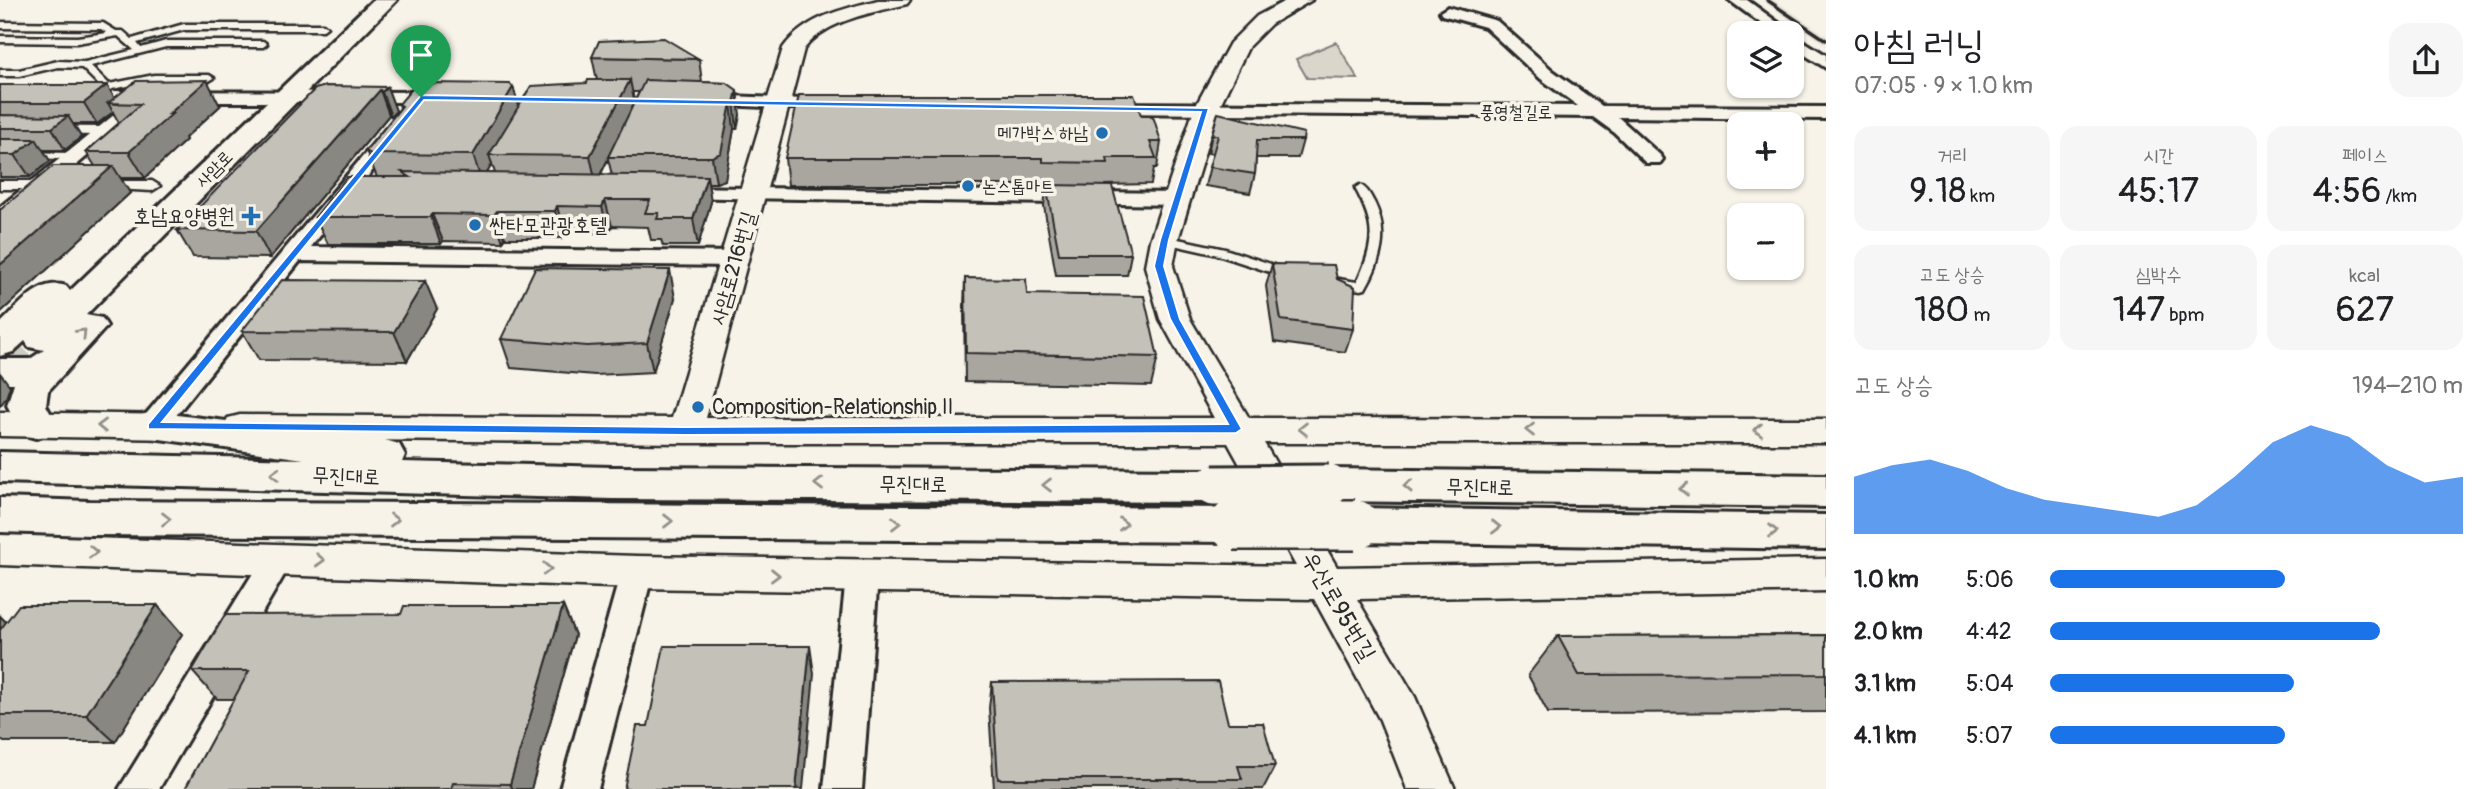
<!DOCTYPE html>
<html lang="ko">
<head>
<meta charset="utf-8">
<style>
	body { margin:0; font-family:Pangolin,"Poor Story",sans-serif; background:#f6f6f6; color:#202124; height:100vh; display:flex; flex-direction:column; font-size:26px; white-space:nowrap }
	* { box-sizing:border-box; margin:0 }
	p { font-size:23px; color:#757577 }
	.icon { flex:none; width:38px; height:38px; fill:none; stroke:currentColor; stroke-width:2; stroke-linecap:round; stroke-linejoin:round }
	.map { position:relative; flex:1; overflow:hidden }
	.details { display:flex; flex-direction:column; background:#fff; width:665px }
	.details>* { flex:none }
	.tools { position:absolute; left:1727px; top:21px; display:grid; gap:14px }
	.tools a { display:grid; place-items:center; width:77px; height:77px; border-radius:14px; background:#fff; box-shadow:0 2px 5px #0004; font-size:35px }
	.pin { position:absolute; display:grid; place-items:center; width:60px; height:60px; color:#fff; margin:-72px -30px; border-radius:50% 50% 50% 0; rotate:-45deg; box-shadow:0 0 7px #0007 }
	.pin .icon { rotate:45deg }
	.round { display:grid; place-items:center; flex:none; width:74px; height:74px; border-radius:21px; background:#f6f6f6 }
	.head { display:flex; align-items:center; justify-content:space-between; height:119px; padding:0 28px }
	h1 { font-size:38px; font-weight:600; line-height:52px }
	.stats { display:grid; grid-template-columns:repeat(3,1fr); gap:10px; height:119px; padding:7px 28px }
	.stats div { display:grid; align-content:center; border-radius:18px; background:#f6f6f6; text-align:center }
	.stats b { font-size:35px; font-weight:600 }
	.stats small { font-size:19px; font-weight:400 }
	.stats p { font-size:19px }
	.chart { height:196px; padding:14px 28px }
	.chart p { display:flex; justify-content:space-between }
	.chart svg { width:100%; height:126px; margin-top:7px; fill:#1a73e8; opacity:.7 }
	ul { padding:0 28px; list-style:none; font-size:23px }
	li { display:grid; grid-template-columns:112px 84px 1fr; align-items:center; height:52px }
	li i { height:18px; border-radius:9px; background:#1a73e8 }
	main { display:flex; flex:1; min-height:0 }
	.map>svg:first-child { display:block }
	.built { fill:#e8e4da }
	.green { fill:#dad6cc; stroke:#82807c; stroke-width:2 }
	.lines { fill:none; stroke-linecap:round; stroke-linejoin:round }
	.primary-tunnel { stroke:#cecbc2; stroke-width:39; stroke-dasharray:39 19; stroke-linecap:butt }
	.service-casing { stroke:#2b2b2b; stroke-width:5 }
	.pedestrian-casing { stroke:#2b2b2b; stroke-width:5 }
	.minor-casing { stroke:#2b2b2b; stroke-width:6 }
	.tertiary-casing { stroke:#2b2b2b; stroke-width:5 }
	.primary-casing { stroke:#2b2b2b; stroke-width:6 }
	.trunk-casing { stroke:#2b2b2b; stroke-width:6 }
	.service { fill:#f7f3e8; fill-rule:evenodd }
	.pedestrian { fill:#f7f3e8; fill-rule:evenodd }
	.minor { fill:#f7f3e8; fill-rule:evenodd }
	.tertiary { fill:#f7f3e8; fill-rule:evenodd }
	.primary { fill:#f7f3e8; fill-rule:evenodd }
	.trunk { fill:#f7f3e8; fill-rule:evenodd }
	.rail { stroke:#2b2b2b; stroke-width:3.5 }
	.trunk-bridge-far1-casing { stroke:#2b2b2b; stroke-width:45; stroke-linecap:butt }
	.trunk-bridge-casing { stroke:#2b2b2b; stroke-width:54; stroke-linecap:butt }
	.trunk-bridge-far1 { stroke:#f7f3e8; stroke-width:39 }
	.trunk-bridge { stroke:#f7f3e8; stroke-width:49 }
	.wall { fill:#a9a69f; stroke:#2b2b2b; stroke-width:2; fill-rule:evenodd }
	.shaded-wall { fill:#898782; stroke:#2b2b2b; stroke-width:2 }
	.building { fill:#c4c1b9; stroke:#2b2b2b; stroke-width:2 }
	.oneway { stroke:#918f8a }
	.route { fill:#1a73e8; stroke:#fff; stroke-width:2; fill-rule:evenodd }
	.poi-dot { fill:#1f6fb2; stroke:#f7f3e8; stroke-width:2.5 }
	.labels { text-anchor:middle; stroke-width:7; stroke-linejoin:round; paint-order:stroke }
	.far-street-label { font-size:18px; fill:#2b2b2b; stroke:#f7f3e8 }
	.far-poi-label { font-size:18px; fill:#2b2b2b; stroke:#f7f3e8; text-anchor:end }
	.poi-label { font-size:21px; fill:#2b2b2b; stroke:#f7f3e8; text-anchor:start }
	.street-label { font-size:21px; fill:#2b2b2b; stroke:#f7f3e8 }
	.near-street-label { font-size:24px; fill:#2b2b2b; stroke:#f7f3e8 }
</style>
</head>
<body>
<main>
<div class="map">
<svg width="1826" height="789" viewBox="0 0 1826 789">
	<rect width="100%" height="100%" fill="#f7f3e8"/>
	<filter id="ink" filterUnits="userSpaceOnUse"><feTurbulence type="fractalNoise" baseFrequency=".0143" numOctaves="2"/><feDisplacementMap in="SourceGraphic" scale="14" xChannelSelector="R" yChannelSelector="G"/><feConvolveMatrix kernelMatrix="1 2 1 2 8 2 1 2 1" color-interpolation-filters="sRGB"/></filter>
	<g filter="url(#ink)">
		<path class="built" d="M1762,0H1774L1826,35V45Z"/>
		<path class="green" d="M1336,42L1358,79L1307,78L1296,59Z"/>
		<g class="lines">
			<path class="primary-tunnel" d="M0,380L42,339"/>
			<defs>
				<path id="service" d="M0,22L103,23L116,31H123L132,39L184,24H323L327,27L323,30H184L137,43L141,48L166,41H263L267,44L263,47H166L91,66L109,84L154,75H209L214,78L209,81H154L112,89V95L107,98L102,95V88L82,68L58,67L19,76H0V70H19L58,61L85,62L134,50L118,36L77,43L0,42V36L77,37L107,33L101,29L0,28Z
					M0,152L75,153L80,156L75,159L0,158Z
					M1360,185C1367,188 1370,195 1374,202C1389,232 1382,260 1365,289L1361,290L1332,286L1326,282L1332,278L1357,282C1375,243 1376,226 1355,188Z
					M1164,236L1225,249L1292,271L1294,274L1288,278L1218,255L1160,242V238Z"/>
				<path id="pedestrian" d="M0,126L105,127L112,131L105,135L0,134Z
					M0,181H52L59,185L52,189H0Z
					M100,181H152L160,186L152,191L95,188L93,185Z"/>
				<path id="minor" d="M1729,0H1747L1792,33H1774Z
					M1448,7L1497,21L1553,71L1602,106L1826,107V119L1618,117L1660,155L1663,159L1660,163H1646L1615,133L1593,117L1104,113L1095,108L1104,103L1578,106L1541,79L1485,27L1442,15L1440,12Z
					M1792,34L1826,55V68L1792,47Z
					M79,91L439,92L448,97L439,102H151L8,223L0,224V207L130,102L73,100L70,96L73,92Z
					M705,95L831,100L840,105L831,110L699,104L696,100Z
					M392,128L402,134L311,247L736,252L744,254L747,259L744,264L736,266L300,261L162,433L152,436L142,433L138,426L142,419L385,130Z
					M674,187L1178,193L1185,195L1188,199L1185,203L1178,205L667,197L664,193L667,189Z
					M279,546L290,549L294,558L159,789H119L268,549Z
					M637,559L648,563L653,572L598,789H560L621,572L626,563Z
					M862,564L873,568L878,577L862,789H824L846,577L851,568Z"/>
				<path id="tertiary" d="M878,0H910L907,4C873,13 827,19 804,49L706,418H1214L1160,319L1145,266L1150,240L1194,109L1230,43L1257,16L1287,0H1312L1271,24L1249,46L1218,109L1178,240L1173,266L1190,319L1249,418L1826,419V443H1264L1337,567L1826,559V591L1357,599L1415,697L1455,789H1407L1380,720L1314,599L637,588L0,565V535L637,556L1296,566L1228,443H685L240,439L228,436L223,427L228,418L240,415L672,418L783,48C805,17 843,9 878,0Z
					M0,412L176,415L188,418L193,427L188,436L176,439L0,436Z"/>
				<path id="primary" d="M373,0H397L86,315L102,318L107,326L48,391L46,405L56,424L50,434L36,438L22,434L7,405L14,383H0V359H30L44,350L29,347L25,341L13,352L0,356V324C19,306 38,278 66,286L70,291Z"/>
				<path id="trunk" d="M152,412L385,440L399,444L405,455L402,462L612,467L1213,470L1228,475L1234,486L1228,497L1213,502L612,499L0,482V452L304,459L138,436L132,426L138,416Z
					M1329,469L1826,475V507L1329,501L1314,496L1308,485L1314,474Z
					M0,498L90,501L1234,508L1249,513L1256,525L1249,537L1234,542L90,535L0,532Z
					M1355,508L1826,515V549L1355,542L1340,537L1333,525L1340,513Z"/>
			</defs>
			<use href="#service" class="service-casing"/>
			<use href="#pedestrian" class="pedestrian-casing"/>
			<use href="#minor" class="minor-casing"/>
			<use href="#tertiary" class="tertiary-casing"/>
			<use href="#primary" class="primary-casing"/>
			<use href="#trunk" class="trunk-casing"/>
			<use href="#service" class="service"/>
			<use href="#pedestrian" class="pedestrian"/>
			<use href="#minor" class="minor"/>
			<use href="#tertiary" class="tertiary"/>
			<use href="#primary" class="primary"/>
			<use href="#trunk" class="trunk"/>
			<path class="rail" d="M1767,0L1826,40"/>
			<defs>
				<path id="trunk-bridge-far1" d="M1213,486L1329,485"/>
				<path id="trunk-bridge" d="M1234,525H1355"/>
			</defs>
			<use href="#trunk-bridge-far1" class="trunk-bridge-far1-casing"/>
			<use href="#trunk-bridge" class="trunk-bridge-casing"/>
			<use href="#trunk-bridge-far1" class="trunk-bridge-far1"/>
			<use href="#trunk-bridge" class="trunk-bridge"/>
		</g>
		<path class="wall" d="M592,57L699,59L702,82L727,83L740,115L737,129H734L725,180L716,183H708L711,202L698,246H663L661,240H651L648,227L612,226L609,233H564L562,238H505L503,242L443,241L441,244H328L315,217L377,177L366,151L400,108L399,104L513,87L519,106L597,80ZM632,92H639L634,102ZM608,159L612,175L601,174ZM492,164L495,173H487Z
			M0,85L114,98L220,106L185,138L186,140L145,178H120L130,193L0,313V210L95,166L86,152L119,123L113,112L97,124H73L81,137L65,150H43L50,161L30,177H0Z
			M387,87L396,111L391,116L389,115L270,258L193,257L177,230Z
			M1141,115L1161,142L1157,168H1154L1151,184L1105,185V186L1131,254L1127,275H1056L1044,206L1046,189H1041L1040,185H788L785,158Z
			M1212,134L1303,140L1298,158H1256L1255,174L1250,193L1205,186L1213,154L1208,153Z
			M1272,264L1337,279L1353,329L1345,352L1274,342L1266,286Z
			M965,278L1027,294L1158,357L1151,386L965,382L964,306Z
			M675,298L653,372L595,375L511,368L501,339Z
			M437,309L407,361L259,360L242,331Z
			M157,605L182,634L115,742H4L0,739V616L6,622Z
			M563,606L575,635L531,789H185L234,699H217L192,671L401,614Z
			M1826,635V712L1548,713L1528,675L1558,636Z
			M992,682L1228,723L1275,766L1263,789H994L989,708Z"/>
		<path class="shaded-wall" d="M207,80L220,106L185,138L186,140L145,178L129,152L169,114Z
			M630,80L635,105L608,157V159L596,183L590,156Z
			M107,85L118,104L108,103L113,112L97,124L84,103Z
			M387,87L396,111L391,116L382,92Z
			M513,87L521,113L489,155L492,164L482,182L473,155Z
			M380,90L389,115L270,258L256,231Z
			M737,90L740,115L737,129L734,103Z
			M731,103L734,129L725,180L716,183L712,157Z
			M68,116L81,137L65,150L52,128Z
			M36,139L50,161L30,177L15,155Z
			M113,166L130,193L0,313V265Z
			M707,176L711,202L698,246L693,219Z
			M605,200L612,226L609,233L602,207Z
			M557,206L564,233L562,238L555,211Z
			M497,211L505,238L503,242L494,215Z
			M432,214L443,241L441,244L431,217Z
			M670,270L675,298L653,372L647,343Z
			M425,281L437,309L407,361L394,332Z
			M0,373L10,386L6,398L0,406Z
			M157,605L182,634L115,742L86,715Z
			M563,606L575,635L531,789H513L510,784Z
			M0,616L7,623L0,632Z
			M810,646L814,674L803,789H796Z"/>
		<path class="building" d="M664,38L699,59L592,57L599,41Z
			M207,80L169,114H172L129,152H86L141,104L108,103L136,81Z
			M588,80H630L590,156L489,155L531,86L587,83Z
			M645,80L727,83L737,90L734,103H731L721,153L712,157H608Z
			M431,83L510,84L513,87L473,155L371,154L366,151L402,106L399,104L414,86Z
			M0,85H107L84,103H0Z
			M326,86L387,87L382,92L380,90L256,231L177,230L315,89Z
			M799,95H1134L1141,115H1150L1154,119L1161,142H1150L1156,158H1107L1108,163L1043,162V158H785Z
			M1218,113L1304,133L1303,140H1257L1255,174L1209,167L1218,136L1212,134Z
			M0,115L68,116L52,128H0Z
			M0,139H36L15,155H0Z
			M53,166H113L0,265V210Z
			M402,172L707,176L693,219H657L659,213H645L650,200H605L602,207L557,206L555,211H497L494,215L432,214L431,217H315L347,177H410Z
			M1046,185L1112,186L1131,254H1059Z
			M1272,264L1334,265L1337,279L1355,287L1353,329L1281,320Z
			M535,268L670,270L647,343L587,346L501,339Z
			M965,278L1026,279L1027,294L1144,296L1158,357L966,353Z
			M282,280L425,281L394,332L242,331Z
			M19,605H157L86,715H0V630Z
			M404,606H563L510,784L453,783L451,789H185L249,671H192L225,615L401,614Z
			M1826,635V674L1579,675L1558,636Z
			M664,646H810L796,789H624L637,726H648Z
			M1218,681L1228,723H1263L1275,766H1238L1242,779H998L992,682Z"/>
		<defs><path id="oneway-chevron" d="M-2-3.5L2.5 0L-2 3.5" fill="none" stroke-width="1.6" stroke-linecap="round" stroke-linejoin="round" transform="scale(1.75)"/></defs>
		<g class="oneway">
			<use href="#oneway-chevron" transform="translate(82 333) rotate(-46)"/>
			<use href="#oneway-chevron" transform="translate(102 426) rotate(-179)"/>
			<use href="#oneway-chevron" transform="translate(1303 429) rotate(-180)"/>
			<use href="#oneway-chevron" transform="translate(1530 430) rotate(-180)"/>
			<use href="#oneway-chevron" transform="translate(1758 430) rotate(-180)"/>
			<use href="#oneway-chevron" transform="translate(275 474) rotate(-178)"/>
			<use href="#oneway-chevron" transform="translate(819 484) rotate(-180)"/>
			<use href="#oneway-chevron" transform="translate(1047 485) rotate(-180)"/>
			<use href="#oneway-chevron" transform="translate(1408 486) rotate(-179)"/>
			<use href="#oneway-chevron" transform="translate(1684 489) rotate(-179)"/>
			<use href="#oneway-chevron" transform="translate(166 519)"/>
			<use href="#oneway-chevron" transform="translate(394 520)"/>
			<use href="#oneway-chevron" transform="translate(668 521)"/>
			<use href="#oneway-chevron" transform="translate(896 523)"/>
			<use href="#oneway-chevron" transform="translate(1123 524)"/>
			<use href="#oneway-chevron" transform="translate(1496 527) rotate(1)"/>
			<use href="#oneway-chevron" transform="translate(1773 531) rotate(1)"/>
			<use href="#oneway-chevron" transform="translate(93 552) rotate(2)"/>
			<use href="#oneway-chevron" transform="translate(320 560) rotate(2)"/>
			<use href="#oneway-chevron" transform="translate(547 569) rotate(2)"/>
			<use href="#oneway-chevron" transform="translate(775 575) rotate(1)"/>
		</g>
	</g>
	<path class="route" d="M421,95L1209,108L1169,240L1164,266L1180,319L1242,429L1236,433L685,435L148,429V424ZM424,100L1201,112L1160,240L1154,266L1170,319L1228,424L685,427L162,422Z"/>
	<g class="poi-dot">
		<circle cx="1102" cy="133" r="7"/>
		<circle cx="968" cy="186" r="7"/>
		<path d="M247.5 205.5h7v7h7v7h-7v7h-7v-7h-7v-7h7z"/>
		<circle cx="475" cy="225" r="7"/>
		<circle cx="698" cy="407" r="7"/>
	</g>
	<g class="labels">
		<g class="far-street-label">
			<text x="1516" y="118">풍영철길로</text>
			<text transform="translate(214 169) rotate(-45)" y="6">사암로</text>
		</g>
		<g class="far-poi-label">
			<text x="1088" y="139">메가박스 하남</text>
			<text x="982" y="192" text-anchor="start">논스톱마트</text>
		</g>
		<g class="poi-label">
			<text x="235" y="223" text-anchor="end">호남요양병원</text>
			<text x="489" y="232">싼타모관광호텔</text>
			<text x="712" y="414">Composition-Relationship II</text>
		</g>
		<g class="street-label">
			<text transform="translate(733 268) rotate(-74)" y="7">사암로216번길</text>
			<text transform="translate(346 476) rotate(2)" y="7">무진대로</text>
			<text x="913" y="491">무진대로</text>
			<text transform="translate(1480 487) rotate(1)" y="7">무진대로</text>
		</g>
		<g class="near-street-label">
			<text transform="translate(1339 606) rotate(60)" y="8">우산로95번길</text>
		</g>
	</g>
</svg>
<div class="tools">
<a><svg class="icon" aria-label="layers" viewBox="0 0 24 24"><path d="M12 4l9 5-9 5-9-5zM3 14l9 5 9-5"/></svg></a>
<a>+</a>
<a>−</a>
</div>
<div class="pin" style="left:421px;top:97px;background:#1e9e55"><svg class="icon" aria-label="arrive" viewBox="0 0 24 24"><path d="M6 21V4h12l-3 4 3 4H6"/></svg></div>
</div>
<section class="details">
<div class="head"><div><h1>아침 러닝</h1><p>07:05 · 9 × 1.0 km</p></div><a class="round"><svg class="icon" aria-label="share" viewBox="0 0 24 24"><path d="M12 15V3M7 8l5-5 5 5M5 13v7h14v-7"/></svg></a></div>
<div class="stats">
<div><p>거리</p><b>9.18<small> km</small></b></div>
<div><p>시간</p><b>45:17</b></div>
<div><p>페이스</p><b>4:56<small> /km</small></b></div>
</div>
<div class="stats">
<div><p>고도 상승</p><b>180<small> m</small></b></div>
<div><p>심박수</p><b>147<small> bpm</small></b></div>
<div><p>kcal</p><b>627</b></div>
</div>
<div class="chart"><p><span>고도 상승</span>194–210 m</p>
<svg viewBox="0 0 160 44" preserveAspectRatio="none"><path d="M0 44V24L10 20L20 18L30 22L40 28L50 32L60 34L70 36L80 38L90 34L100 24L110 12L120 6L130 10L140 20L150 26L160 24V44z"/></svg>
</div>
<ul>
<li><b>1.0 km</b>5:06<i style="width:57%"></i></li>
<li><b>2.0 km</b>4:42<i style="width:80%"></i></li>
<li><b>3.1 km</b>5:04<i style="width:59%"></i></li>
<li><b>4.1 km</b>5:07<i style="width:57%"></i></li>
</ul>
</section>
</main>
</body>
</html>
